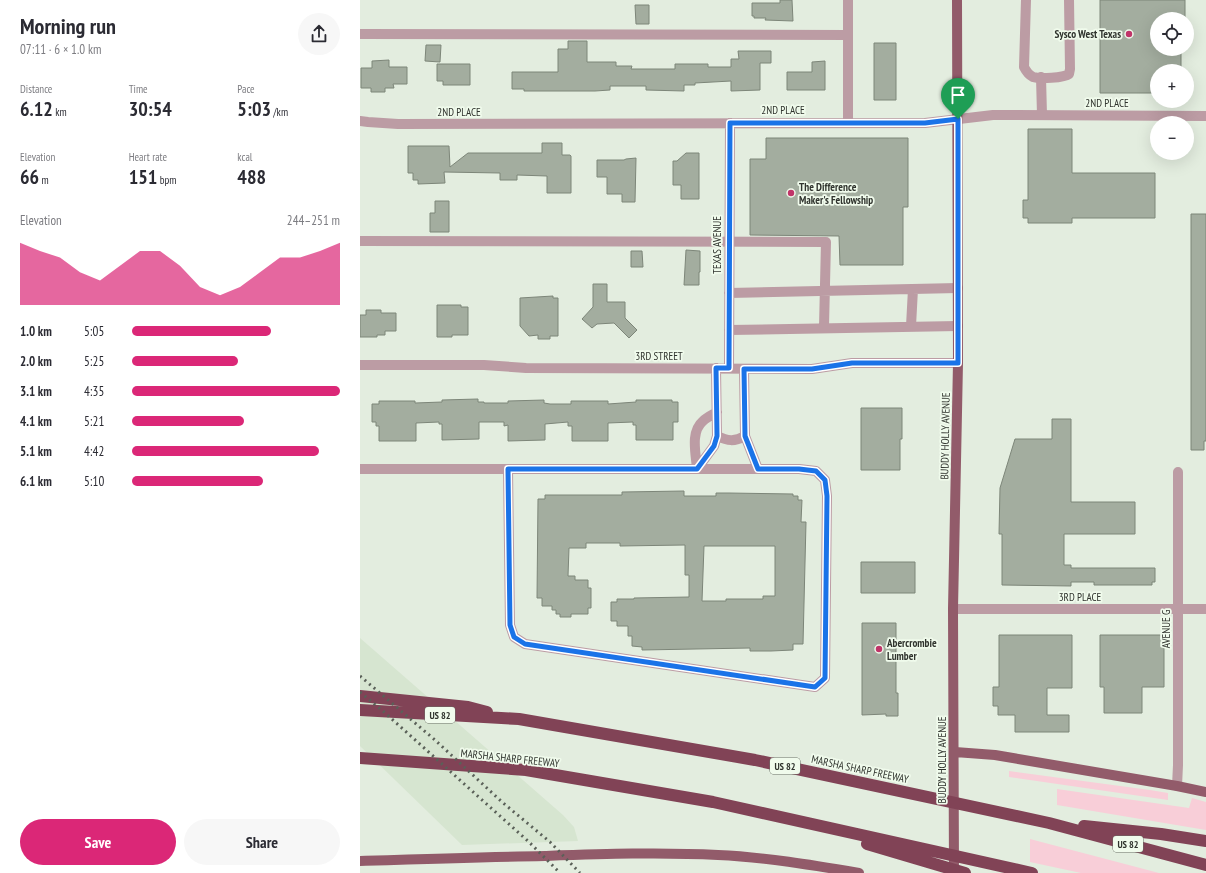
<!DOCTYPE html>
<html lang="en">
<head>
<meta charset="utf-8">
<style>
	body { margin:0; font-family:"PT Sans Narrow",sans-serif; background:#f7f7f7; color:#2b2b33; height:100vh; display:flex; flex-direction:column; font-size:15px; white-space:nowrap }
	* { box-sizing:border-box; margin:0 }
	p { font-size:13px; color:#7c7c81 }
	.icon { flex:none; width:22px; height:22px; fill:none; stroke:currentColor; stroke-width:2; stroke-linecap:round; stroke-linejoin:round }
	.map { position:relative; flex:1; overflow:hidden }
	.details { display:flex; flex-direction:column; background:#fff; width:360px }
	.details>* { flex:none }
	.tools { position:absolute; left:790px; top:12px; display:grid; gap:8px }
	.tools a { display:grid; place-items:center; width:44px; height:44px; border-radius:50%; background:#fff; box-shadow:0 4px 16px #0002; font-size:20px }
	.pin { position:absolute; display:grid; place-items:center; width:34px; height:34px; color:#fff; margin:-41px -17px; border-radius:50% 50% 50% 0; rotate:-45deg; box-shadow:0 0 4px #0007 }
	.pin .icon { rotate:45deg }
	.round { display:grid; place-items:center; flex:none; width:42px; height:42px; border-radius:21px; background:#f7f7f7 }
	.overview { display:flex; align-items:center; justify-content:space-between; height:68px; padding:0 20px }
	h1 { font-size:22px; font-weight:700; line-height:30px }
	.figures { display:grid; grid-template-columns:repeat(3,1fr); gap:6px; height:68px; padding:4px 20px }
	.figures div { display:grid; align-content:center }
	.figures b { font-size:20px; font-weight:700 }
	.figures small { font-size:11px; font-weight:400 }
	.figures p { font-size:11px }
	.chart { height:112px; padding:8px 20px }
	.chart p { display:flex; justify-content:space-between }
	.chart svg { width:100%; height:72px; margin-top:4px; fill:#db2777; opacity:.7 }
	.button { display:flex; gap:8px; margin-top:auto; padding:8px 20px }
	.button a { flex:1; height:46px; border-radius:24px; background:#db2777; color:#fff; font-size:16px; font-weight:700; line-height:46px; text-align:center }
	.button a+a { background:#f7f7f7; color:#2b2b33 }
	ul { padding:0 20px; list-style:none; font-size:13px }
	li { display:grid; grid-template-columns:64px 48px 1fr; align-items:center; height:30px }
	li i { height:10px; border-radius:5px; background:#db2777 }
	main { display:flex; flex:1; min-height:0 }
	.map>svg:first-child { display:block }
	.built { fill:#d6e5d0 }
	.green { fill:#f8ced8 }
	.building { fill:#a3ad9f; stroke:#7d8679; fill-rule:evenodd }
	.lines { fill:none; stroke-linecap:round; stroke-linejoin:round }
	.minor { stroke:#bc9ca4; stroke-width:10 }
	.major { stroke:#925b6a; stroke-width:10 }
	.highway { stroke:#814356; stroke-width:12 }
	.rail { stroke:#5a6058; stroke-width:3; stroke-dasharray:2 4; stroke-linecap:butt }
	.route-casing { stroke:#fff; stroke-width:8 }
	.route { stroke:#1a73e8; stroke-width:5 }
	.poi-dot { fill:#c03469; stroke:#f0fbec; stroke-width:1.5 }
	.labels { text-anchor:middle; stroke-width:3.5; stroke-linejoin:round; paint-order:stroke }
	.shield { fill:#f0fbec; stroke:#6a7067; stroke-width:1 }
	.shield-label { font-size:10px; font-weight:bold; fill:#30342e }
	.poi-label { font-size:11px; font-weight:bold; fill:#30342e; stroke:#f0fbec; text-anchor:start }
	.street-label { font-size:11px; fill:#30342e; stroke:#f0fbec }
</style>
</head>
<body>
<main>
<section class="details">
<div class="overview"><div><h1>Morning run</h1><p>07:11 · 6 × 1.0 km</p></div><a class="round"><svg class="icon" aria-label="share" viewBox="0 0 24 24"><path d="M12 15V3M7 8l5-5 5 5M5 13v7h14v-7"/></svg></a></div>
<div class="figures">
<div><p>Distance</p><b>6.12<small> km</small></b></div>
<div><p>Time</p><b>30:54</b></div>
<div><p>Pace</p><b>5:03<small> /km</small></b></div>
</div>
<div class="figures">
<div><p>Elevation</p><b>66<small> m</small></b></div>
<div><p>Heart rate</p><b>151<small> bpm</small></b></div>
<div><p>kcal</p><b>488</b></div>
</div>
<div class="chart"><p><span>Elevation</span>244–251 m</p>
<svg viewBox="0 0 160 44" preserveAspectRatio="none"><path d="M0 44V6L10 11L20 15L30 24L40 29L50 20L60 11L70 11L80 20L90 33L100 38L110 33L120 24L130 15L140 15L150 11L160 6V44z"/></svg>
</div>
<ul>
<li><b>1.0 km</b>5:05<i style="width:67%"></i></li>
<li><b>2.0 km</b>5:25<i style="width:51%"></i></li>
<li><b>3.1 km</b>4:35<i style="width:100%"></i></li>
<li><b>4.1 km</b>5:21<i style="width:54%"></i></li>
<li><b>5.1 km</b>4:42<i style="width:90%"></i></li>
<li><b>6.1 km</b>5:10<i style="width:63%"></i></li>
</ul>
<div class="button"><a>Save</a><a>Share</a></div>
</section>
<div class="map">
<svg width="846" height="873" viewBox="0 0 846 873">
	<rect width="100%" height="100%" fill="#e3eddf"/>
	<path class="built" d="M0,638L203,815L214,827L218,841L102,845L0,746Z"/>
	<path class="green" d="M649,771L790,790L808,793V800L649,777Z
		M697,789L829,808L832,798L846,802V830L697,805Z
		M670,839L799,873H721L670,862Z"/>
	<path class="building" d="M420,0H432L433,21L405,20L406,18H394V16H392V3H420Z
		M740,0H825V19H797V49H821V71H797V93H740Z
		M275,5H289V24H276Z
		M208,41H227V62H256V66H272L271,69H315V64H348V67H371V59H379L378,51H411V63H400V90L371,91V81L335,83V85H324V91L286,90V86H250V90L235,91H164V89H152V72H198V49H208Z
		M514,43H536V100H514Z
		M66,45H81L80,62L65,61Z
		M29,60V67H47V84H33L34,88H25V92H11V88H1V68H12V61Z
		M465,61V90H427V72H452V62Z
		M77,64H110V85H83V81H77Z
		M668,129H712V173H795V218H712V223H668V218H663V200H668Z
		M406,138H548V207H543V265H480L479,236L390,235V159H406Z
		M182,143H202V155H210L211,156V193H187V176L157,175V180H140V173L84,172L85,183L58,184V180H53V173H48V146H89L90,167L108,153H182Z
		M326,153H339V199H321V185H313V161H317Z
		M276,158L275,202H262V194H247V177H237V160H264L266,159Z
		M75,201H89V232H70V213H75Z
		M831,214H846V441H844V450H831Z
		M326,250L340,251V272H339V285H324Z
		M271,251H282L283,267H271Z
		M233,284H247V302H265V318L277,330L269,338L254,323L237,324L232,328L222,319L233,307Z
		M193,296V298H198V336H190V339H178V335L169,336L160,326V298Z
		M77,305H101V307H108V335H92V337H77Z
		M6,310H21V313H36V331H25V335H17V337H0V315H6Z
		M118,399V402H124V403H148V401L184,400V403L190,404H211V401H248V404L276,402V400H312V402H318V422H313V440H276V425H273V422L248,423V441H212V426H208V422L185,424V440L148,441V425L144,426V422H119V439L82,440V424H79V422L56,423V441H19V426H16V422H12V404H19V401H55V403L82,402V400Z
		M501,408H542V439H540V470H501Z
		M692,419H711V502H775V534H704V565H711V568H795V582H792V585H734V582H711V586L642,585V534H639L640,488L655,439H692Z
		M324,491V496H356V493H369L433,494V496H438V500H442L441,522H446L443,644H433V650L411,651H390V648L282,650V647L272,646V636H268V626H257V621H251V602H257V599H274V598L329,597V575H325V545L260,546V543H226V548H209L208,576H215V580H228V588H231V608H228V614H211V617H200V614H196V610H192V606H182V598H177L178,499H185V495H262V492ZM344,546H415V596H403V599H366V601H342Z
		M501,562H555V593H501Z
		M502,623H536V693H538V716H526V714L502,715Z
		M639,635H712V688H687V715H709V732H655V715H638V706H633V687H639Z
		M740,635H804V687H782V713H744V687H740Z"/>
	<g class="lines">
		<path class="minor" d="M666,0L664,67C666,71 669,75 673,77C679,79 704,78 709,74L710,69L709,0
			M0,34L488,35
			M681,77L682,115
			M0,121L8,122L38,124L565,123L633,115L846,116
			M488,122V0
			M0,241L466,242L464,327
			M369,293L598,288
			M551,326L553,289
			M369,330L598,326
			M0,365H124L166,368L452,369L492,363H598
			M369,368L370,123
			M384,369L385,436L398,469
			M357,436C368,441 374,442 385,436
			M0,469H439L456,471L465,480L467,496L465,678L455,687L165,644L154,637L150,625L148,469
			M337,469L354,446L357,436L356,368
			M337,469C336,454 330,432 343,421C347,417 352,415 357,412
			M593,609H846
			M817,786L818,765V472"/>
		<path class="major" d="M595,752L635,755L817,786L846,792
			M0,861C62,859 123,857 185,856C243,854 300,852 358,855C405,857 452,865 499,873
			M594,873L593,609L598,363L597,0"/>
		<path class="highway" d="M0,696L108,707L127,712
			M0,710L159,719L395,760L689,823L846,865
			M0,758L166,770L353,802L672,873
			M724,826L801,834L846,841
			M507,844L605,873"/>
		<path class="rail" d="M0,676L75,740L142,802L190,842L220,873
			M0,692L24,712L169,842L200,873"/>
	</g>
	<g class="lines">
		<defs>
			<path id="route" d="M598,119V363H492L452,369H384L385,436L398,469H439L456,471L465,480L467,496L465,678L455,687L165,644L154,637L150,625L148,469H337L354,446L357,436L356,368H369L370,123H565Z"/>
		</defs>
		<use href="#route" class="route-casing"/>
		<use href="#route" class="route"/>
	</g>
	<g class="poi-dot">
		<circle cx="769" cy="34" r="4"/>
		<circle cx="431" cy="193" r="4"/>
		<circle cx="519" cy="649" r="4"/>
	</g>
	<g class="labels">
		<g class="shield">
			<rect x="65" y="707" width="30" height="16" rx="3"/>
			<rect x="410" y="758" width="30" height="16" rx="3"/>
			<rect x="753" y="836" width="30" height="16" rx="3"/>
		</g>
		<g class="shield-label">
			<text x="80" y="719">US 82</text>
			<text x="425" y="770">US 82</text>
			<text x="768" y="848">US 82</text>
		</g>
		<g class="poi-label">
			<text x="761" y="38" text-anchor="end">Sysco West Texas</text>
			<text x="439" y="191">The Difference<tspan x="439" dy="13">Maker's Fellowship</tspan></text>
			<text x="527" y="647">Abercrombie<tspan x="527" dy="13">Lumber</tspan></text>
		</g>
		<g class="street-label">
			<text x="747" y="107">2ND PLACE</text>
			<text x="423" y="114">2ND PLACE</text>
			<text x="99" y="116">2ND PLACE</text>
			<text transform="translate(357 245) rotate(-90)" y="4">TEXAS AVENUE</text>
			<text x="299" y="360">3RD STREET</text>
			<text transform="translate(585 436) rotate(-89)" y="4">BUDDY HOLLY AVENUE</text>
			<text x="720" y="601">3RD PLACE</text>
			<text transform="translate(806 629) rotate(-90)" y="4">AVENUE G</text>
			<text transform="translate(150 758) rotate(6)" y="4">MARSHA SHARP FREEWAY</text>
			<text transform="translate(582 760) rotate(-90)" y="4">BUDDY HOLLY AVENUE</text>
			<text transform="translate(500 769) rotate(12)" y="4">MARSHA SHARP FREEWAY</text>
		</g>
	</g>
</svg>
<div class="tools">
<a><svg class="icon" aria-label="locate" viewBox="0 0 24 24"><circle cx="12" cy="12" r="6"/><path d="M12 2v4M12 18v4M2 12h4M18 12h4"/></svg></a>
<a>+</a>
<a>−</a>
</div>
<div class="pin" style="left:598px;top:119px;background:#1e9e55"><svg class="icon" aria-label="arrive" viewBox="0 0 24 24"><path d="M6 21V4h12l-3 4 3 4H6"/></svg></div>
</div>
</main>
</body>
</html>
